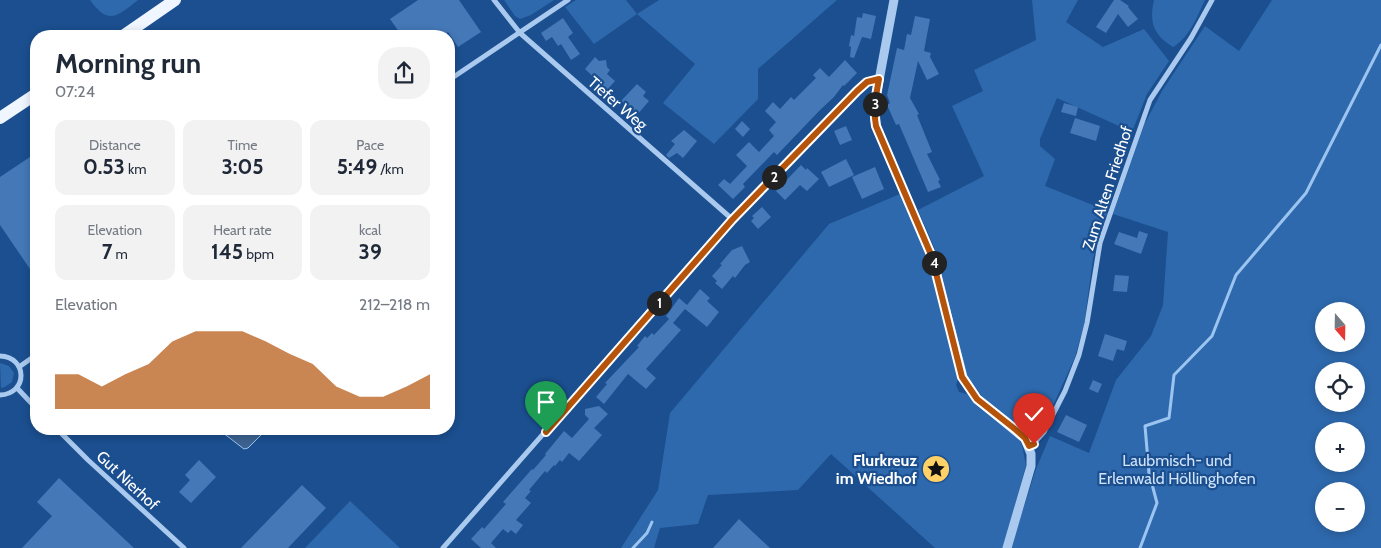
<!DOCTYPE html>
<html lang="en">
<head>
<meta charset="utf-8">
<style>
	body { margin:0; font-family:Cabin,sans-serif; background:#f2f2f3; color:#1f2937; height:100vh; display:flex; flex-direction:column; font-size:19px; white-space:nowrap }
	* { box-sizing:border-box; margin:0 }
	p { font-size:16px; color:#747a83 }
	.icon { flex:none; width:28px; height:28px; fill:none; stroke:currentColor; stroke-width:2; stroke-linecap:round; stroke-linejoin:round }
	.map { position:relative; flex:1; overflow:hidden }
	.side { position:absolute; left:30px; top:30px; width:425px; height:405px; display:flex; flex-direction:column; background:#fff; border-radius:20px; box-shadow:0 2px 8px #0003 }
	.side>* { flex:none }
	.needle { width:32px; rotate:160deg }
	.buttons { position:absolute; left:1315px; top:302px; display:grid; gap:10px }
	.buttons a { display:grid; place-items:center; width:50px; height:50px; border-radius:50%; background:#fff; box-shadow:0 2px 8px #0003; font-size:25px }
	.pin { position:absolute; display:grid; place-items:center; width:42px; height:42px; color:#fff; margin:-51px -21px; border-radius:50% 50% 50% 0; rotate:-45deg; box-shadow:0 0 5px #0007 }
	.pin .icon { rotate:45deg }
	.km { position:absolute; width:25px; height:25px; margin:-12px; border-radius:50%; background:#222; color:#fff; font-size:14px; line-height:25px; text-align:center }
	.round { display:grid; place-items:center; flex:none; width:52px; height:52px; border-radius:20px; background:#f2f2f3 }
	.head { display:flex; align-items:center; justify-content:space-between; height:85px; padding:0 25px }
	h1 { font-size:28px; font-weight:800; line-height:38px }
	.stats { display:grid; grid-template-columns:repeat(3,1fr); gap:8px; height:85px; padding:5px 25px }
	.stats div { display:grid; align-content:center; border-radius:12px; background:#f2f2f3; text-align:center }
	.stats b { font-size:21px; font-weight:800 }
	.stats small { font-size:14px; font-weight:400 }
	.stats p { font-size:14px }
	.chart { height:140px; padding:10px 25px }
	.chart p { display:flex; justify-content:space-between }
	.chart svg { width:100%; height:90px; margin-top:5px; fill:#b45309; opacity:.7 }
	.map>svg:first-child { display:block }
	.green { fill:#2e69ad; fill-rule:evenodd }
	.water { fill:#3c6290; stroke:#9cc4f0 }
	.lines { fill:none; stroke-linecap:round; stroke-linejoin:round }
	.stream { stroke:#9cc4f0; stroke-width:3 }
	.building { fill:#4478b7 }
	.minor { stroke:#a9c9ee; stroke-width:5 }
	.tertiary { stroke:#a9c9ee; stroke-width:9 }
	.primary { stroke:#f0f6ff; stroke-width:12 }
	.route-casing { stroke:#fff; stroke-width:10 }
	.route { stroke:#b45309; stroke-width:6 }
	.labels { text-anchor:middle; stroke-width:4.5; stroke-linejoin:round; paint-order:stroke }
	.street-label { font-size:16px; fill:#fff; stroke:#1b4f8f }
	.poi-label { font-size:16px; font-weight:bold; fill:#fff; stroke:#1b4f8f; text-anchor:end }
	.park-label { font-size:16px; fill:#cfe3fa; stroke:#1b4f8f }
</style>
</head>
<body>
<div class="map">
<svg width="1381" height="548" viewBox="0 0 1381 548">
	<rect width="100%" height="100%" fill="#1b4f8f"/>
	<path class="green" d="M90,0H138C118,16 108,26 90,0Z
		M504,0H554L531,15L520,19L515,16Z
		M576,0H626L637,14L659,0H837L758,69V99L714,144L663,103L695,64L637,14L594,44L565,7Z
		M1032,0H1078L1066,22L1103,47L1144,29L1169,61L1147,94L1132,132L1057,98L1040,139V146L1055,159L1045,186L1108,211L1098,239L1093,259L1084,325L1075,357L1043,428L1035,435H1029C1011,420 990,407 975,388C969,380 965,369 961,360L934,247L918,210L984,176L952,106L983,91L974,70L1036,40Z
		M1154,0H1205C1197,17 1189,38 1173,47C1153,35 1149,22 1154,0Z
		M1272,0H1381V548H935L831,454L798,490L708,495L698,524L660,528L654,548H621L658,490L670,413L829,224L900,194L920,234L933,273L958,379L956,385L959,392L967,394L977,406L1011,430L1018,437L1022,445L1026,465L1010,523L1018,525L1036,469L1050,436L1089,453L1116,380L1151,336L1163,305L1168,232L1113,214L1144,125L1162,91L1205,26L1239,51ZM1324,311H1356V344H1324ZM1324,371H1356V404H1324ZM1324,431H1356V464H1324ZM1324,491H1356V524H1324Z
		M0,363L9,366L14,373L12,382L5,387L1,388Z
		M350,501L400,548H305Z"/>
	<path class="water" d="M218,429H267L248,448L244,449Z"/>
	<g class="lines">
		<path class="stream" d="M633,548L647,533L652,522
			M1140,548L1157,503L1149,473L1145,426L1169,418L1174,375L1212,336L1236,275L1306,193L1381,45"/>
	</g>
	<path class="building" d="M418,0H459L481,32L458,47L448,32L442,36H402L390,19Z
		M1114,0H1120L1129,6L1128,7L1138,19L1128,27L1118,14L1106,33L1096,27Z
		M863,13L876,16L871,39L862,37L854,58L850,57L851,47L849,46L851,35L854,36L857,17L862,18Z
		M915,16L930,19L924,51L931,53L930,57L939,74L927,80L918,61L910,98L919,114L917,115L932,152L927,154L940,180L938,181L941,187L928,192L899,124L896,125L887,105L890,103L887,95L897,48L904,50L907,34L911,35Z
		M563,18L573,33L568,37L580,54L571,60L561,44L558,46L552,37L546,41L541,33Z
		M595,57L599,61L606,60L607,67L610,70L607,74L615,81L607,90L585,69Z
		M845,60L857,73L844,86L843,85L834,97L820,110L777,155L774,152L743,184L745,187L733,199L718,185L724,179L730,184L747,166L736,155L749,142L759,152L774,136L769,130L776,122L765,111L773,102L780,109L791,97L794,100L816,78L813,75L820,68L829,77Z
		M637,84L646,92L643,96L649,101L637,115L621,101Z
		M1064,103L1078,107L1076,116L1061,112Z
		M1075,118L1100,126L1096,141L1070,133Z
		M742,121L750,129L743,137L735,129Z
		M846,126L852,140L840,145L834,131Z
		M684,130L697,141L683,158L677,153L669,158L666,155L675,144L671,141Z
		M36,153V265L30,269L0,225V177Z
		M846,159L854,175L829,187L821,172Z
		M801,165L806,170L807,168L819,179L807,191L800,185L785,200L776,191Z
		M875,167L884,189L862,199L852,177Z
		M762,207L771,217L758,229L751,221L754,218L752,216Z
		M1139,231L1148,234L1141,254L1114,244L1119,232L1137,238Z
		M742,246L750,262L745,265L735,278L733,276L722,289L715,283L717,281L712,276L722,265L720,264L732,250Z
		M1115,275L1129,276L1127,292L1113,291Z
		M700,289L710,298L707,301L719,312L707,327L685,309L673,323L681,330L646,369L656,378L646,389L628,374L604,404L596,397L607,384L605,383L639,347L637,346L645,336L647,338L652,333L654,335L669,319L672,322L666,316L679,298L687,305Z
		M1105,334L1127,341L1124,351L1117,349L1113,361L1098,356Z
		M1093,380L1102,384L1098,393L1089,389Z
		M599,406L608,414L594,428L602,435L579,461L569,453L562,462L560,460L555,466L554,465L547,473L545,471L529,490L531,491L525,498L531,503L516,520L523,525L516,534L511,530L508,533L503,529L491,543L496,548H481L471,539L482,527L484,529L506,504L503,502L532,469L533,470L546,455L545,454L564,431L572,438L589,419L585,415V409Z
		M1066,415L1087,425L1079,442L1057,432Z
		M199,460L216,477L191,503L179,492L190,480L185,475Z
		M59,478L134,548H22L52,516L37,502Z
		M302,485L326,508L288,548H241Z
		M739,519L770,548H713Z"/>
	<g class="lines">
		<path class="minor" d="M494,0L520,33L732,219
			M449,80L568,0
			M0,356C28,357 28,394 0,395
			M19,367L36,355
			M17,388L36,408
			M57,429L88,460L184,548
			M1029,446L1034,443L1044,432L1065,391L1079,355L1087,323L1100,243L1150,100L1191,38L1212,0
			M443,548L732,219L867,82L879,79"/>
		<path class="tertiary" d="M894,0L875,102L876,126L932,257L963,377L977,399L1025,439L1031,454V466L1007,548"/>
		<path class="primary" d="M123,36L175,0
			M0,118L36,94"/>
	</g>
	<g class="lines">
		<defs>
			<path id="route" d="M546,432L732,220L857,91L867,82L879,79C876,95 873,110 876,126L932,257L962,377L977,399L1016,430L1025,438L1029,446L1034,444"/>
		</defs>
		<use href="#route" class="route-casing"/>
		<use href="#route" class="route"/>
	</g>
	<defs>
		<symbol id="sight-disc" viewBox="-11 -11 22 22"><circle r="9.5" fill="#ffd166" stroke="#1b4f8f"/><path d="M0-6L1.8-2.2L6-1.7L2.9 1.2L3.7 5.4L0 3.3L-3.7 5.4L-2.9 1.2L-6-1.7L-1.8-2.2Z" fill="#111"/></symbol>
	</defs>
	<g fill-rule="evenodd">
		<use href="#sight-disc" x="920" y="453" width="32" height="32"/>
	</g>
	<g class="labels">
		<g class="street-label">
			<text transform="translate(618 103) rotate(41)" y="6">Tiefer Weg</text>
			<text transform="translate(1107 188) rotate(-72)" y="6">Zum Alten Friedhof</text>
			<text transform="translate(128 480) rotate(43)" y="6">Gut Nierhof</text>
		</g>
		<g class="poi-label">
			<text x="917" y="466">Flurkreuz<tspan x="917" dy="18">im Wiedhof</tspan></text>
		</g>
		<g class="park-label">
			<text x="1177" y="466">Laubmisch- und<tspan x="1177" dy="18">Erlenwald Höllinghofen</tspan></text>
		</g>
	</g>
</svg>
<div class="buttons">
<a><svg class="needle" viewBox="-14 -14 28 28"><path d="M0-13l5 13h-10z" fill="#e53935"/><path d="M0 13l5-13h-10z" fill="#747a83"/></svg></a>
<a><svg class="icon" aria-label="locate" viewBox="0 0 24 24"><circle cx="12" cy="12" r="6"/><path d="M12 2v4M12 18v4M2 12h4M18 12h4"/></svg></a>
<a>+</a>
<a>−</a>
</div>
<div class="pin" style="left:546px;top:432px;background:#1e9e55"><svg class="icon" aria-label="arrive" viewBox="0 0 24 24"><path d="M6 21V4h12l-3 4 3 4H6"/></svg></div>
<div class="pin" style="left:1034px;top:444px;background:#d93025"><svg class="icon" aria-label="check" viewBox="0 0 24 24"><path d="M5 12l5 5 9-10"/></svg></div>
<b class="km" style="left:659px;top:303px">1</b>
<b class="km" style="left:774px;top:177px">2</b>
<b class="km" style="left:875px;top:104px">3</b>
<b class="km" style="left:934px;top:263px">4</b>
<section class="side">
<div class="head"><div><h1>Morning run</h1><p>07:24</p></div><a class="round"><svg class="icon" aria-label="share" viewBox="0 0 24 24"><path d="M12 15V3M7 8l5-5 5 5M5 13v7h14v-7"/></svg></a></div>
<div class="stats">
<div><p>Distance</p><b>0.53<small> km</small></b></div>
<div><p>Time</p><b>3:05</b></div>
<div><p>Pace</p><b>5:49<small> /km</small></b></div>
</div>
<div class="stats">
<div><p>Elevation</p><b>7<small> m</small></b></div>
<div><p>Heart rate</p><b>145<small> bpm</small></b></div>
<div><p>kcal</p><b>39</b></div>
</div>
<div class="chart"><p><span>Elevation</span>212–218 m</p>
<svg viewBox="0 0 160 44" preserveAspectRatio="none"><path d="M0 44V27L10 27L20 33L30 27L40 22L50 11L60 6L70 6L80 6L90 11L100 17L110 22L120 33L130 38L140 38L150 33L160 27V44z"/></svg>
</div>
</section>
</div>
</body>
</html>
